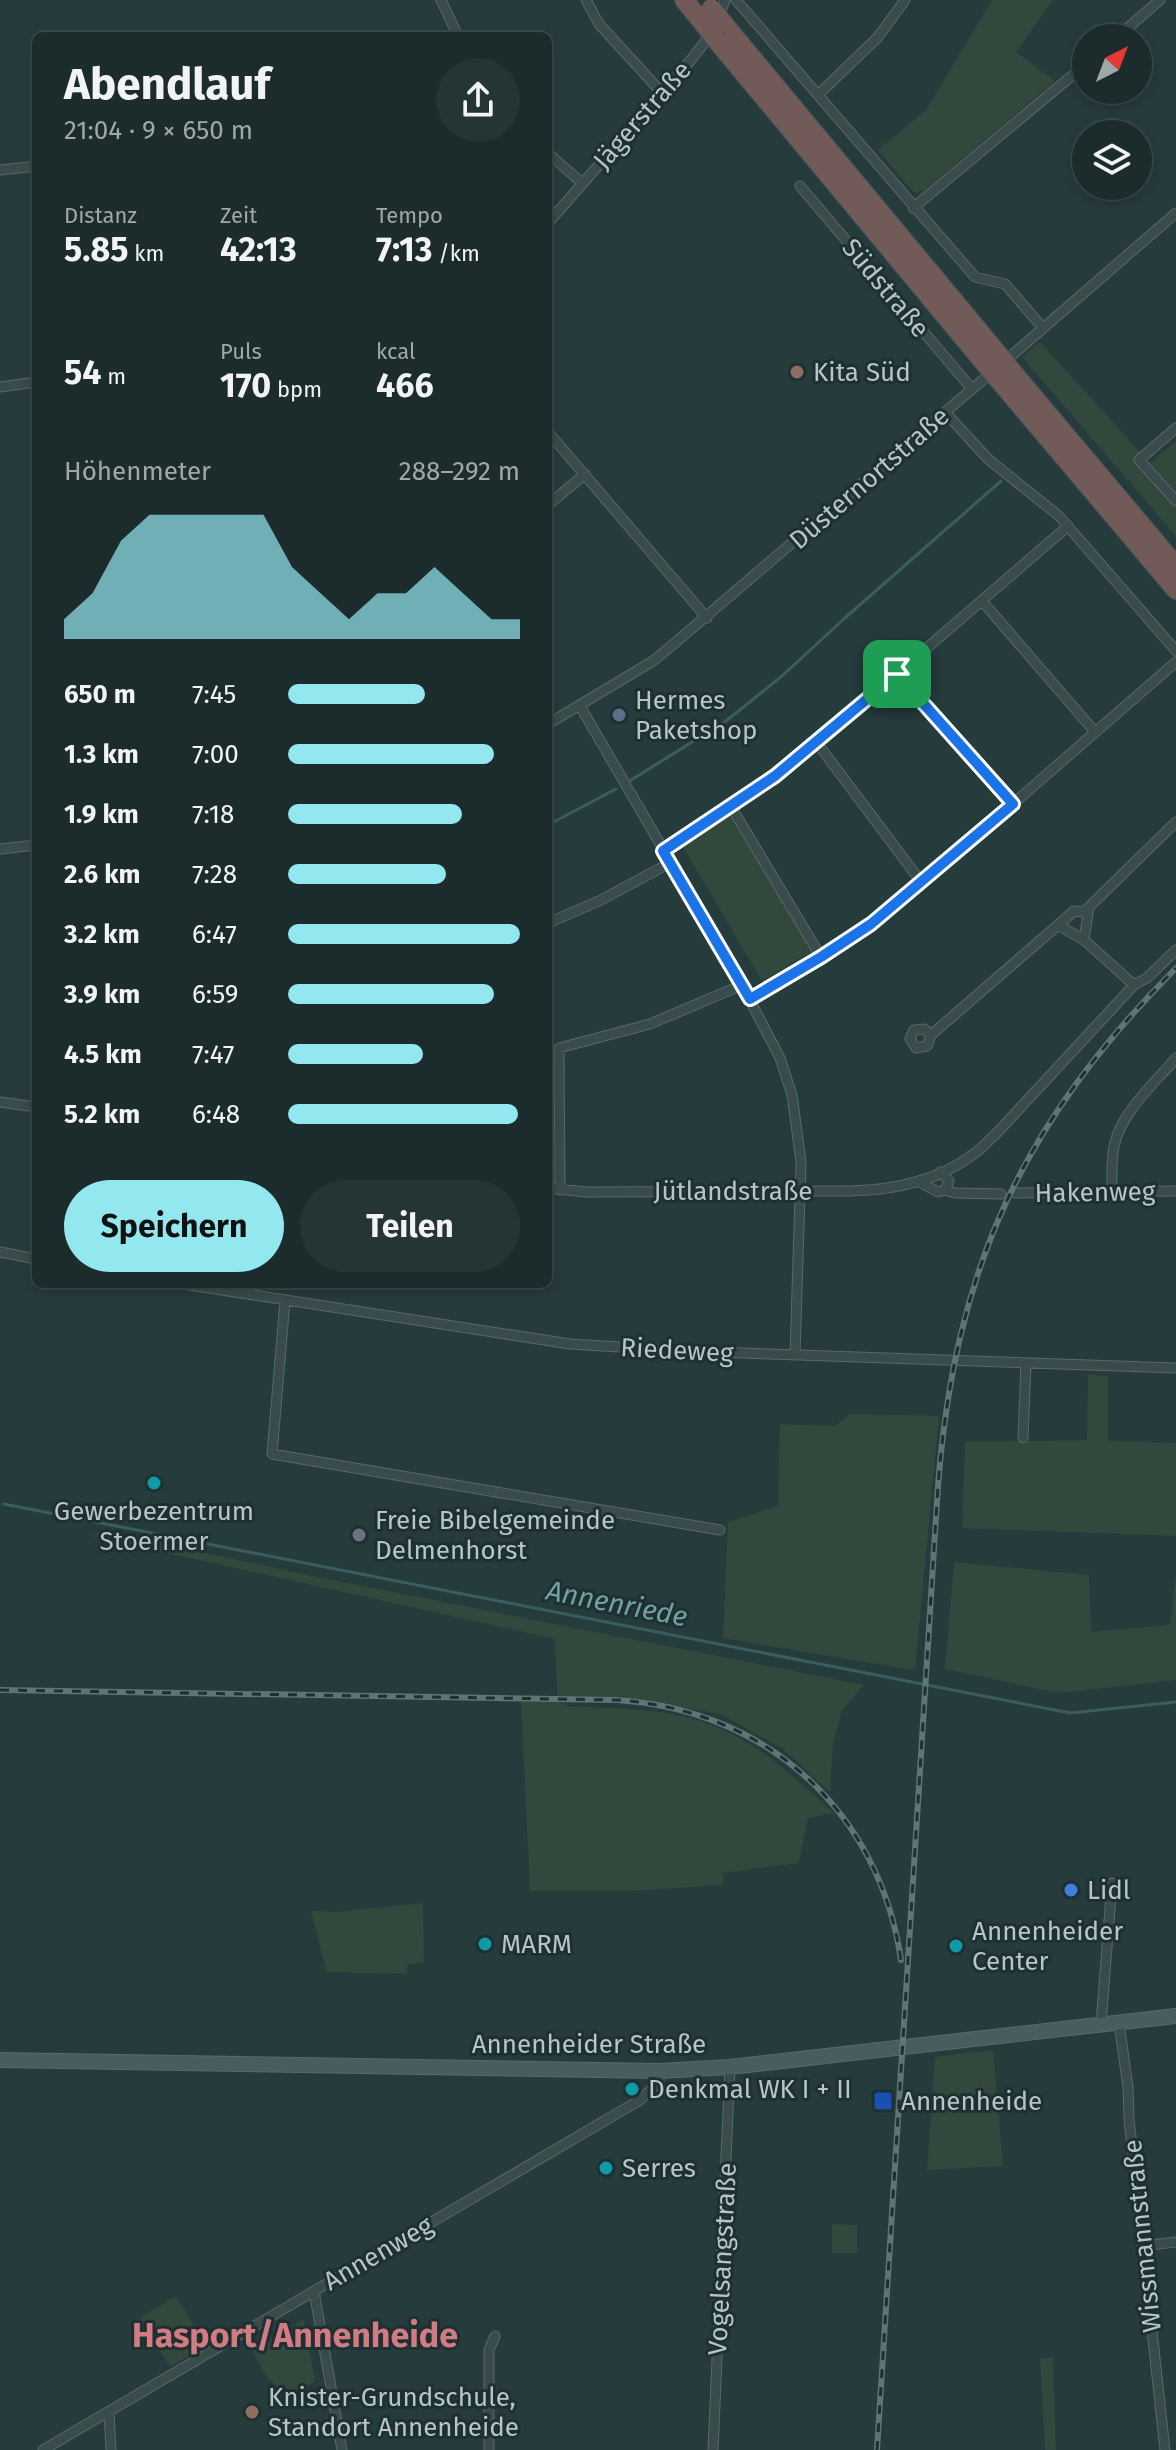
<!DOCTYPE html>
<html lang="de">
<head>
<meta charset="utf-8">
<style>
	body { margin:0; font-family:"Fira Sans",sans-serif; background:#253435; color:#f1f3f6; height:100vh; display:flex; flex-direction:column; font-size:30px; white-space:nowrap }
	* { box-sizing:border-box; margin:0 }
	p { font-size:26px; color:#a0a7aa }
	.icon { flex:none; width:44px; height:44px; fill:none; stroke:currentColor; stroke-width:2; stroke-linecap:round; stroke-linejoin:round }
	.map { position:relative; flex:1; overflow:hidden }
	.drawer { position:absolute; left:32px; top:32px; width:520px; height:1256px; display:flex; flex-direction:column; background:#1c2c2d; border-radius:12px; box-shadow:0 4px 12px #0003,0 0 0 2px #3a4849 }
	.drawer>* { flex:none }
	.needle { width:52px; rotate:42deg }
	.tools { position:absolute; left:1072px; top:24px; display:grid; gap:16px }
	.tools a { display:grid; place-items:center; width:80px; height:80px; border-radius:50%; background:#1c2c2d; box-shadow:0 4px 12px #0003,0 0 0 2px #3a4849; font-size:40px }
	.pin { position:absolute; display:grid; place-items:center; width:68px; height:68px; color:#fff; margin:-34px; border-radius:16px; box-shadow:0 4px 12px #0006 }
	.round { display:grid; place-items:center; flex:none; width:84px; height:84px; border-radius:42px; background:#253435 }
	.overview { display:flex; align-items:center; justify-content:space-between; height:136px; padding:0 32px }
	h1 { font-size:44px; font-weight:700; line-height:60px }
	.metrics { display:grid; grid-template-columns:repeat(3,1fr); gap:12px; height:136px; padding:8px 32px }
	.metrics div { display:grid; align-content:center }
	.metrics b { font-size:34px; font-weight:700 }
	.metrics small { font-size:22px; font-weight:400 }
	.metrics p { font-size:22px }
	.chart { height:224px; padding:16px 32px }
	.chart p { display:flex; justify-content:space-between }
	.chart svg { width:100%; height:144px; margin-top:8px; fill:#93e7ef; opacity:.7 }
	.action { display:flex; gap:16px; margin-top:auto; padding:16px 32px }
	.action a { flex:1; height:92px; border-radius:48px; background:#93e7ef; color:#111; font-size:32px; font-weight:700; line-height:92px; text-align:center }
	.action a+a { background:#253435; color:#f1f3f6 }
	ul { padding:0 32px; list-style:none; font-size:26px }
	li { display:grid; grid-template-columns:128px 96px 1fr; align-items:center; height:60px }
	li i { height:20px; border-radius:10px; background:#93e7ef }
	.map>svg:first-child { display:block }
	.green { fill:#32483c }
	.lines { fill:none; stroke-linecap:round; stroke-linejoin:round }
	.stream { stroke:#3a5d5f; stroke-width:3 }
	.street-casing { stroke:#58696a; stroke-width:11 }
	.secondary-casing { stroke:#58696a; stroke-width:16 }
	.highway-casing { stroke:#455657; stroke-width:20 }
	.street { stroke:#3a4b4c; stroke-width:9 }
	.secondary { stroke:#485d5f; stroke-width:14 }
	.highway { stroke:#725a58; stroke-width:18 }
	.rail-casing { stroke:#5e7475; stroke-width:6 }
	.rail { stroke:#1f3032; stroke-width:3; stroke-dasharray:9; stroke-linecap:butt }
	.highway-bridge-casing { stroke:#455657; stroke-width:20; stroke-linecap:butt }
	.highway-bridge { stroke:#725a58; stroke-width:18 }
	.route-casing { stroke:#fff; stroke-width:16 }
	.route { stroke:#1a73e8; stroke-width:10 }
	.education-dot { fill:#8d6e63; stroke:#1f3032; stroke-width:3 }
	.service-dot { fill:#5c6f8a; stroke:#1f3032; stroke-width:3 }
	.culture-dot { fill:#0f9aa8; stroke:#1f3032; stroke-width:3 }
	.worship-dot { fill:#6b7280; stroke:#1f3032; stroke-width:3 }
	.shop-dot { fill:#3f7fe0; stroke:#1f3032; stroke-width:3 }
	.transit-dot { fill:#1a4fb4; stroke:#1f3032; stroke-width:3 }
	.labels { text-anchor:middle; stroke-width:6; stroke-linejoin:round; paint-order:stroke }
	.street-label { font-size:26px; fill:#b6c6c7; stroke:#1f3032 }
	.poi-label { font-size:26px; fill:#b6c6c7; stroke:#1f3032; text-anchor:start }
	.water-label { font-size:28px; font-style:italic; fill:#72a1a3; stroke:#1f3032 }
	.district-label { font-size:34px; font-weight:bold; fill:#d17c83; stroke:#1f3032 }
</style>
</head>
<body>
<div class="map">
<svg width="1176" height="2450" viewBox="0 0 1176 2450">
	<rect width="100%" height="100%" fill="#263b3c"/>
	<path class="green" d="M992,0H1053L1016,52L1055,81L925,190L914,193L878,150L926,110Z
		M1040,342L1150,463L1176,441V536L1022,357Z
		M729,815L813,951L762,981L682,845Z
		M1088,1375L1108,1376V1441L1176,1443V1536L962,1528L965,1442L1087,1440Z
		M850,1414L939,1416L915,1670L723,1638L728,1522L778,1506L780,1424L835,1426Z
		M103,1530L312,1576L864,1685L842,1711L833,1742L830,1792L782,1748L720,1714L623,1697L557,1696L555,1639L92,1536Z
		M954,1562L1089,1575L1091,1632L1170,1625L1176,1573V1680L1059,1693L945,1669Z
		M556,1701L568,1706C616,1709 669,1707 714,1726C761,1744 797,1780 834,1813L808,1818L799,1863L723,1873V1885L630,1891H530L521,1702Z
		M423,1903L424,1963L407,1964V1974L327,1972L311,1911L334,1912Z
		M993,2050L1003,2166L927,2170L935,2057Z
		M832,2224L857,2225V2253H832Z
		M176,2296L206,2345L170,2367L140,2318Z
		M304,2319L315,2382C276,2401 270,2383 252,2351Z
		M1053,2357L1056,2450H1045L1040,2359Z"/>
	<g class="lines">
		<path class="stream" d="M631,780L726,721L782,676L846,617L1001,481
			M548,825L616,789
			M4,1504L1070,1713L1176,1702"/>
		<defs>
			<path id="street" d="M441,0L458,36
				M586,0L599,24L662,93
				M736,0L975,277L1005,284L1043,328
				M718,19L725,0
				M1116,38L1160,0
				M818,95L878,37L905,0
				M548,153L582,183
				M0,170L36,166
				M800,186L972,389
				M913,208L1086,64
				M548,223L690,61L712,33
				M1004,362L1176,213
				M0,387L36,382
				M945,412L988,459L1059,516L1176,651
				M1176,428L1139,460L1176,501
				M548,432L707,618
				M548,505L585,474
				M982,601L1095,732
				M897,674L1013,804
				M580,706L742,985L780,1058L792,1095L801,1162L795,1355
				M548,724L653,661L669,648L992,372
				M817,743L922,883
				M730,805L821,957
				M0,849L36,845
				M663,851L775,776L817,743L1068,526
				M548,923L599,901L670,863
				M1058,925L1074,911L1083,912L1089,907
				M1134,985L1084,940L1089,907L1176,822
				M750,999L821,957L871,924L922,883L1176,662
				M931,1035L924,1029L914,1030L910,1039L916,1048L927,1046L931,1035L1058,925L1084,940
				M0,1102L36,1107
				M918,1181L938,1192L945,1190L949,1181L940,1172
				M548,1188L586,1192L850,1191C892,1190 937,1181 971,1156C980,1150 987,1142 995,1135L1134,985L1147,978L1176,950
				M560,1190L559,1048L650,1024L742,985
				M945,1190L955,1193L1001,1194
				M1112,1191C1112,1177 1111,1160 1114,1146C1121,1112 1154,1084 1176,1058
				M1015,1193L1176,1191
				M0,1252L36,1259
				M183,1284L570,1344L685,1351L1176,1368
				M285,1301L272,1454L720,1530
				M1023,1438L1026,1363
				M1119,2023L1128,2087L1129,2119L1165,2450
				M1101,2024L1112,1883
				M1143,2246L1176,2242
				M314,2291L342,2450
				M109,2411L111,2450
				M43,2450L640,2100L659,2082V2071
				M489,2450V2350L495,2336
				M713,2450L730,2067"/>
			<path id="secondary" d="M0,2060L659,2071L730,2067L1176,2016"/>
			<path id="highway" d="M684,0L703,23
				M724,24L994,349
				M717,41L981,359
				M1016,376L1176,566
				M1003,385L1176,590"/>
		</defs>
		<use href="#street" class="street-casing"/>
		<use href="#secondary" class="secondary-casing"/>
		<use href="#highway" class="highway-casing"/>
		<use href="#street" class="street"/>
		<use href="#secondary" class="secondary"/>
		<use href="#highway" class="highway"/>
		<defs>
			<path id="rail" d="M0,1690L617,1700C767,1710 879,1811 901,1960
				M877,2450L938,1486C955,1268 1022,1123 1176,968"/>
		</defs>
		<use href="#rail" class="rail-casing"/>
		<use href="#rail" class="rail"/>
		<defs>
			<path id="highway-bridge" d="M711,8L724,24
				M703,23L717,41
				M994,349L1016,376
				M981,359L1003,385"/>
		</defs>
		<use href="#highway-bridge" class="highway-bridge-casing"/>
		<use href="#highway-bridge" class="highway-bridge"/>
	</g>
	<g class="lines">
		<defs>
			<path id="route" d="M897,674L1013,804L871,924L821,957L750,999L663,851L775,776Z"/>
		</defs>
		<use href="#route" class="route-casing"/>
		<use href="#route" class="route"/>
	</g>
	<g class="education-dot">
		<circle cx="797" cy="372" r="8"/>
		<circle cx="252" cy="2412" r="8"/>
	</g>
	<circle class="service-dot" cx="619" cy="715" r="8"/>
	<g class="culture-dot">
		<circle cx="154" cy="1483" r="8"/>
		<circle cx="485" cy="1944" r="8"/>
		<circle cx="956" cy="1946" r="8"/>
		<circle cx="632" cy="2089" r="8"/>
		<circle cx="606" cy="2168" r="8"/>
	</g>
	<circle class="worship-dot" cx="359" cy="1535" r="8"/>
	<circle class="shop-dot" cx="1071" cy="1890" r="8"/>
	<rect class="transit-dot" x="873" y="2091" width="20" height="20" rx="4"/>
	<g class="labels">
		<g class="street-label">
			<text transform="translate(642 115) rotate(-49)" y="9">Jägerstraße</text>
			<text transform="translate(886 288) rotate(50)" y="9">Südstraße</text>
			<text transform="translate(869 478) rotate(-41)" y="9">Düsternortstraße</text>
			<text x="733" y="1200">Jütlandstraße</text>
			<text transform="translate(1095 1192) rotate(-1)" y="9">Hakenweg</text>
			<text transform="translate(677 1350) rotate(3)" y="9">Riedeweg</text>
			<text x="589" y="2053">Annenheider Straße</text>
			<text transform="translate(1142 2236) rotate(-96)" y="9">Wissmannstraße</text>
			<text transform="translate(378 2253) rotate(-30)" y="9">Annenweg</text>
			<text transform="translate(722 2259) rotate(-87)" y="9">Vogelsangstraße</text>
		</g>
		<g class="poi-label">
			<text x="813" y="381">Kita Süd</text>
			<text x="635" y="709">Hermes<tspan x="635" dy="30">Paketshop</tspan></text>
			<text x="154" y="1520" text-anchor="middle">Gewerbezentrum<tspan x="154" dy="30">Stoermer</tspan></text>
			<text x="375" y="1529">Freie Bibelgemeinde<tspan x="375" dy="30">Delmenhorst</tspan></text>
			<text x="1087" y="1899">Lidl</text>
			<text x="972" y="1940">Annenheider<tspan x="972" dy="30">Center</tspan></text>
			<text x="501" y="1953">MARM</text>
			<text x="648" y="2098">Denkmal WK I + II</text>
			<text x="901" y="2110">Annenheide</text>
			<text x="622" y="2177">Serres</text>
			<text x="268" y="2406">Knister-Grundschule,<tspan x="268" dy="30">Standort Annenheide</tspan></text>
		</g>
		<g class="water-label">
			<text transform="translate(617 1603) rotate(11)" y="10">Annenriede</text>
		</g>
		<g class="district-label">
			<text x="295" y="2347">Hasport/Annenheide</text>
		</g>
	</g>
</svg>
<div class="tools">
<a><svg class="needle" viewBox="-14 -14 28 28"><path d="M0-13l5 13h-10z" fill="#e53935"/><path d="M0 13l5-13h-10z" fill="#a0a7aa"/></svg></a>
<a><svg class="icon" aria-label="layers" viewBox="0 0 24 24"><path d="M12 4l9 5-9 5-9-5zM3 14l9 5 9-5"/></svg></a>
</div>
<div class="pin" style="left:897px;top:674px;background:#1e9e55"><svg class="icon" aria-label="arrive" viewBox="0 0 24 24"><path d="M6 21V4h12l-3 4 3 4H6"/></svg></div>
<section class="drawer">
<div class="overview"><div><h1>Abendlauf</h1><p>21:04 · 9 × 650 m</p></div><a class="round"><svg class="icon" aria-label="share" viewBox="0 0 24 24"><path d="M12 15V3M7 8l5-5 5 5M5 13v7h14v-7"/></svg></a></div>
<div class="metrics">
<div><p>Distanz</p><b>5.85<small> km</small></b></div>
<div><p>Zeit</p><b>42:13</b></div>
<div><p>Tempo</p><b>7:13<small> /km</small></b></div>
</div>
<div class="metrics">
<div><b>54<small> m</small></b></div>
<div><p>Puls</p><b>170<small> bpm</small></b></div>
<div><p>kcal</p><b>466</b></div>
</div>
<div class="chart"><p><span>Höhenmeter</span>288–292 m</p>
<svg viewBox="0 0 160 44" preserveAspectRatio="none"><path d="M0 44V38L10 30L20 14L30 6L40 6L50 6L60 6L70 6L80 22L90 30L100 38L110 30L120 30L130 22L140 30L150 38L160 38V44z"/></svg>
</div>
<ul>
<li><b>650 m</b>7:45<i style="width:59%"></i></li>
<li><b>1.3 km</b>7:00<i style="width:89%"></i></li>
<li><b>1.9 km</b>7:18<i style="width:75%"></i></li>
<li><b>2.6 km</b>7:28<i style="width:68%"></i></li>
<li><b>3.2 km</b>6:47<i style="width:100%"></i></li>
<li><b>3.9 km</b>6:59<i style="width:89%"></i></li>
<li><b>4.5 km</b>7:47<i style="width:58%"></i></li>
<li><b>5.2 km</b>6:48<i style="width:99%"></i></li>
</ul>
<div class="action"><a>Speichern</a><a>Teilen</a></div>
</section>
</div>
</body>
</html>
